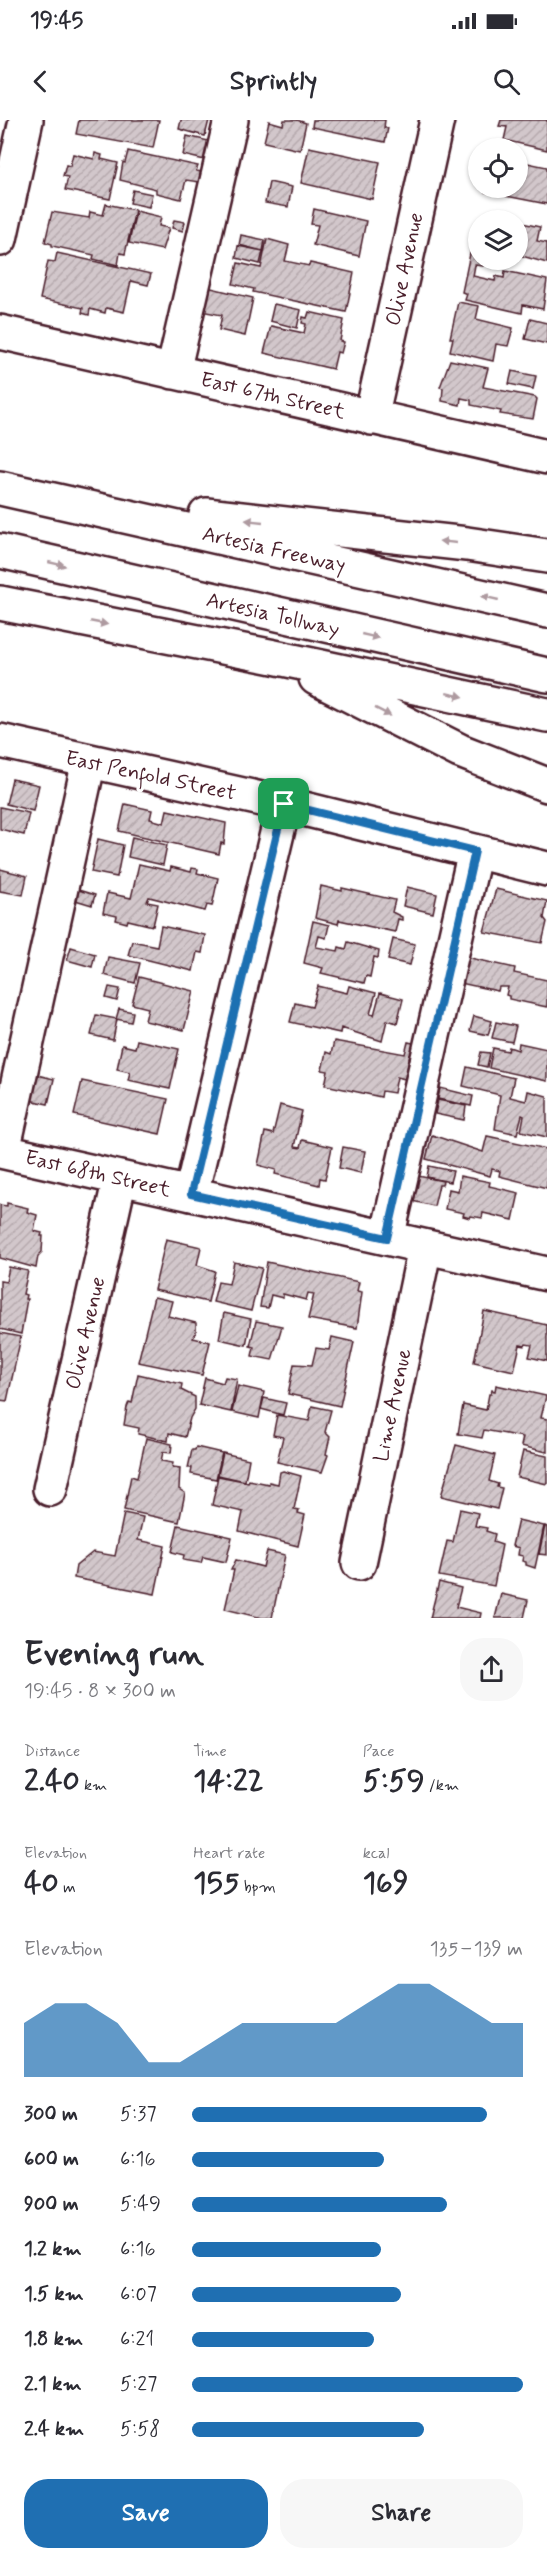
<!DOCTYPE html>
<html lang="en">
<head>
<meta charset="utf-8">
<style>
	body { margin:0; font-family:Mynerve,sans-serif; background:#f7f7f7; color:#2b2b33; height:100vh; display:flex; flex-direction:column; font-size:22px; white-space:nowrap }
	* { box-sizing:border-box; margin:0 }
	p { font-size:20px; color:#7c7c81 }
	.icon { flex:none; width:33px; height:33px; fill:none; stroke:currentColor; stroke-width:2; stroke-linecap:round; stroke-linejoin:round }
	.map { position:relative; height:1498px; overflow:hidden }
	.panel { display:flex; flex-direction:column; background:#fff; flex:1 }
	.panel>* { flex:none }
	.controls { position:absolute; left:468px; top:18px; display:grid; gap:12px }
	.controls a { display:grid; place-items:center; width:60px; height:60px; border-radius:50%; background:#fff; box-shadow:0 2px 4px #0004; font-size:30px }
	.pin { position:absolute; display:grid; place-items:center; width:51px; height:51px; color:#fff; margin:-26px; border-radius:12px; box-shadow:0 3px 9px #0006 }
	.round { display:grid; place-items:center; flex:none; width:63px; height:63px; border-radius:24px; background:#f7f7f7 }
	.head { display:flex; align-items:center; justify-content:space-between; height:102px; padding:0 24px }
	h1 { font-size:33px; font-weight:700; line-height:45px }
	.stats { display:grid; grid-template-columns:repeat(3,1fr); gap:9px; height:102px; padding:6px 24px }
	.stats div { display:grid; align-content:center }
	.stats b { font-size:30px; font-weight:700 }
	.stats small { font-size:16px; font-weight:400 }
	.stats p { font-size:16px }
	.chart { height:168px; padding:12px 24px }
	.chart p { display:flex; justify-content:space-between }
	.chart svg { width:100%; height:108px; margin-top:6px; fill:#1f6fb2; opacity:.7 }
	.button { display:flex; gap:12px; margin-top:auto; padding:12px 24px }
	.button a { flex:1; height:69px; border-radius:24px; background:#1f6fb2; color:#fff; font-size:24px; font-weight:700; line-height:69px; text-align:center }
	.button a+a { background:#f7f7f7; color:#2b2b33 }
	ul { padding:0 24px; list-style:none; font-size:20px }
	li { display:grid; grid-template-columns:96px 72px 1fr; align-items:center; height:45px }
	li i { height:15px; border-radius:8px; background:#1f6fb2 }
	.status { display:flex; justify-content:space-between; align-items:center; height:42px; padding:0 30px; background:#fff; direction:ltr }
	.status svg { height:16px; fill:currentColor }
	header { display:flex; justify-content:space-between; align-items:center; height:78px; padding:0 24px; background:#fff; font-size:27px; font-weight:700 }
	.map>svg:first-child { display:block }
	.building { fill:url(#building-hatch); stroke:#4a1f2b; stroke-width:1.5 }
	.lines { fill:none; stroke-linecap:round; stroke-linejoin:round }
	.minor-casing { stroke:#4a1f2b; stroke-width:38 }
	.highway-casing { stroke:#4a1f2b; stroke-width:38 }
	.minor { stroke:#fff; stroke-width:33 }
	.highway { stroke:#fff; stroke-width:33 }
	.oneway { fill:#ae9aa0 }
	.route-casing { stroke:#fff; stroke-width:12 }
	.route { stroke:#1f6fb2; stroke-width:8 }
	.labels { text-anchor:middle; stroke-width:6; stroke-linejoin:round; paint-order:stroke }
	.street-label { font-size:21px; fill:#4a1f2b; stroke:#fff }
</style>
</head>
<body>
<div class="status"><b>19:45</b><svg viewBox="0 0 49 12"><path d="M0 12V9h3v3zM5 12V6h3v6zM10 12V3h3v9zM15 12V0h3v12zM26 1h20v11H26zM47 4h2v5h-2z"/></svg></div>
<header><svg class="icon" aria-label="back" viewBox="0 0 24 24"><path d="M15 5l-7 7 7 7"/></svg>Sprintly<svg class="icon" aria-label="search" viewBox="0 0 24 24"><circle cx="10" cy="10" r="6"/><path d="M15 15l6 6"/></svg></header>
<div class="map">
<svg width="547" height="1498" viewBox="0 0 547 1498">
	<defs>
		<pattern id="building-hatch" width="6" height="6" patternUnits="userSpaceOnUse" patternTransform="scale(1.5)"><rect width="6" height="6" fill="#d2c7cb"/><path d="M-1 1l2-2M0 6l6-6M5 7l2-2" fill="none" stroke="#b6aaae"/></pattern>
	</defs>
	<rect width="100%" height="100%" fill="#fff"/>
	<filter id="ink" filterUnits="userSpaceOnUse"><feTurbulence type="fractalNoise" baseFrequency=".0167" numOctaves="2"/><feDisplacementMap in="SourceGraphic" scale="12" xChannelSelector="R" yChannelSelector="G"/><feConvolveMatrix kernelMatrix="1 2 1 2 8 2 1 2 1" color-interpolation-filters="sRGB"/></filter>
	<g filter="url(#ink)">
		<path class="building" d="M79,0H159L153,28L76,14Z
			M181,0H209L205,16L179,9Z
			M284,0H297L306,3L300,30L264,22L269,1L283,5Z
			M313,0H385L384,8H388L385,22L312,7Z
			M501,0H547V30L504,20L507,7L499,6Z
			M187,16L213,22L209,41L183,35Z
			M309,27L380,42L372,79L301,63Z
			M128,31L198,46L196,51L208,53L206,63L186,60L181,79L156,73V69L120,60L123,42L125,43Z
			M95,33L102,35L101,39L118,43L110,79L65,70L68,57L63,56L66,45L70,46L73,34L94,39Z
			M518,41L547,47V84L485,72L486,68H518Z
			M269,62L292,67L288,87L265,83Z
			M133,70L152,74L149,87L130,83Z
			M106,84L135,90L125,134L120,133L118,145L93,139L94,135L52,126V124L45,122L52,92L89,98L90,92L103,95Z
			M314,89L366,101L359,136L313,125L318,105L311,104Z
			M136,91L161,97L159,106L169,108L162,130L129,123Z
			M174,100L185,102L183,111L172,108Z
			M518,102L540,107L537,121L547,123V143L518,135Z
			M241,115L265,120L263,131L239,125Z
			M267,119L289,125L285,141L309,146L310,143L354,153L346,192L253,172L254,169L233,164L238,143L261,148Z
			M238,126L263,131L260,144L236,138Z
			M471,129L478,131V140H485L483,146L475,145L473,156L495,161L496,156L504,158L505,151L547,160L543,189L523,185L522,193L465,180L467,174L462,172Z
			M57,133L151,154L148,165L131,161L124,192L106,188L105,193L90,189L89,195L82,193L83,188L40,179L48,141L55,142Z
			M207,167L253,178L245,216L219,210L222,195L201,191Z
			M458,182L479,186L476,199L513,208L508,226L496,224L493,241L450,231L453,218H450Z
			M274,184L301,190L297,208L270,201Z
			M309,192L344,200L340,221L344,222L341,233L337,232L333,249L264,233L271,206L304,213L306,204L302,203L303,197L307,198Z
			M530,199L547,203V224L525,219Z
			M450,240L488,248L483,267L535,277L537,279L533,299L500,294L501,291L471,285V280L461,278L460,285L442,281L443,268L440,267Z
			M512,251L536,256L533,269L509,264Z
			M12,659L39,665L33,691L6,684Z
			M125,684L152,690L150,699L164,703L167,690L226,703L224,724L221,723L219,734L119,711Z
			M0,687L29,693L24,715L0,709Z
			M132,717L167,725L163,745L128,737Z
			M98,719L123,725L117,757L91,752Z
			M139,744L170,751L171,747L191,752L192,748L198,749L197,753L218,758L212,786L207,785L205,791L149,777L147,782L158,784L153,806L128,800L127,803L116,800L117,796L103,793L107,773L131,778Z
			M0,749L27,756L23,775L0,771Z
			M321,766L342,771V768L395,780L392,792L402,797V800L398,799L395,812L339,800L338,804L315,798Z
			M407,767L437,774L433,793L403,786Z
			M75,769L95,775L92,785L72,779Z
			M496,769L547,781L544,798L547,802L542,823L484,812Z
			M313,801L329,805L326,818L319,816L316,827L338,831L339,827L346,829L348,822L379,831L378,838L374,837L370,857L366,856L364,863L321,853L323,848L304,843Z
			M161,806L205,815L202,833L197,832L193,851L128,835L132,821L157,826Z
			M393,819L415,824L410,845L388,840Z
			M71,827L95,834L92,847L67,840Z
			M108,837L140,843L135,863L104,855Z
			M466,837L515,848L514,853L547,860V887L509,879V876L506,875L508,867H499L498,871L460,863Z
			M139,857L194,871L184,910L145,901L148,888L132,884Z
			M318,866L347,873L349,866L376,873L370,894L374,895L380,873L403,879L397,903L387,900L382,921L341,908L340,913L290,902L295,883L312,887Z
			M109,867L120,869L117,881L106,878Z
			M119,889L133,892L131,902L116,899Z
			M96,895L117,899L113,920L91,915Z
			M474,896L492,901L488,915L470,911Z
			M496,902L516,906L512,922L492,918Z
			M137,920L179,929L170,969L128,960L130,952L117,949L122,925L135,928Z
			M334,921L405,934L408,922L422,925L420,937L410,935L405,959L397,957L394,973L382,971L381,977L325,965L328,951L322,950L326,932L331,934Z
			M519,923L547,929V961L489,948L493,928L508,931L509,927L518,930Z
			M481,932L490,933L487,947L478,945Z
			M467,947L514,958L510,977L526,981L528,971L547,976V1017L521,1011L524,996L522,995L517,1014L495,1009L500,975L463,966Z
			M29,953L54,959L48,984L24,979Z
			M82,961L168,979L160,1014L74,995Z
			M440,968L473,976L471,986L438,979Z
			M438,980L466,986L464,1000L435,994Z
			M280,985L302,991L294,1027L300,1028L302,1020L332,1027L325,1059L320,1058L319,1065L275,1054L276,1050L258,1045L265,1012L273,1014Z
			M432,1015L483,1032L487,1016L547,1029V1068L499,1056L500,1051L492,1049L490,1056L426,1039Z
			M343,1027L365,1031L361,1053L339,1048Z
			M429,1046L453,1051L450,1062L427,1057Z
			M418,1056L443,1061L442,1065H439L434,1086L412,1081Z
			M460,1056L490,1062L489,1066L519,1073L513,1100L483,1093L482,1098L471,1096L470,1098L463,1096L464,1093L445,1089L449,1069L458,1071Z
			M7,1083L28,1088L27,1092L37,1095L34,1111L42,1113L41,1116H43L42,1132L38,1136L36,1148L0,1138V1085L7,1086Z
			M166,1119L201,1127L197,1145L215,1151L208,1182L154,1170Z
			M234,1142L262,1148L251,1191L213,1182L218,1162L229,1164Z
			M267,1142L359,1162L357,1171L362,1172L357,1208L308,1199L314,1174L308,1173L306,1180L283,1174V1178L271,1175L268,1188L260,1187Z
			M9,1147L28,1151L23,1174L26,1175L25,1179H27L21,1214L0,1209V1161L6,1162Z
			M154,1177L172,1181L168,1196L196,1203V1213L193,1218L210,1222L202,1255L138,1242Z
			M484,1191L547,1205V1241L529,1237L532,1225L526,1224L525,1226L520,1225L514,1251L474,1242Z
			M224,1193L251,1199L246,1225L219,1219Z
			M256,1201L282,1206L272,1240L252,1236L254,1227L250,1226Z
			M0,1213L21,1217L7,1281L0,1280Z
			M332,1217L354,1222L340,1286L288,1274L294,1244L312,1245L316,1228L329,1230Z
			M138,1254L182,1264L181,1270L195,1277V1289L190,1298L185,1317L169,1313L168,1321L138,1314L139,1308L124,1305L127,1287L129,1282L132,1283Z
			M225,1257L237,1259L231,1292L199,1285L205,1258L223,1263Z
			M496,1265L546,1276L541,1298L547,1299V1332L521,1326L523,1317L484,1310L482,1318L458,1314L463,1285L486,1290L489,1274H491L492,1270L495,1271Z
			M238,1266L264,1272L259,1298L232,1292Z
			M264,1278L286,1283L283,1295L261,1289Z
			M312,1286L331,1290L325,1312L330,1317L326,1334L328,1335L322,1352L277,1342L283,1317L273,1315L277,1295L309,1301Z
			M146,1318L172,1324L171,1333L163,1332L161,1341L173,1343L172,1347L180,1348L179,1369L185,1373L179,1402L124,1390L131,1356L137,1358Z
			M456,1325L495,1335L489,1361L498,1364L497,1367L502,1368L497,1389L441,1376Z
			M196,1327L222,1333L216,1359L191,1354L192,1348H188L192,1330H195Z
			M523,1331L547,1336V1364L517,1357Z
			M223,1333L249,1339L245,1361L218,1355Z
			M283,1351L301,1356L294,1389L299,1390L298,1393L305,1395L298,1426L239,1411L243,1392L212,1385L218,1356L248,1362L249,1360L269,1364V1362L278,1364L280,1352Z
			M460,1389L478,1393L475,1406L487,1408L486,1411L495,1414L493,1422L502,1425L494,1466L439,1456L447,1421L453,1422Z
			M124,1393L143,1397L138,1420L165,1426L155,1474L74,1458L76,1446L93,1432L115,1436Z
			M518,1400L544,1406L535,1448L526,1445V1442L522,1441L523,1436L518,1435L519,1428L512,1426Z
			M178,1405L232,1417L226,1442L203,1437L201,1443L183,1440L184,1435L172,1432Z
			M545,1406L547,1407V1435L539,1434Z
			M267,1431L285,1435L272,1498H262L225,1489L234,1450H231L236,1440L263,1447Z
			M439,1462L461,1468L456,1487L481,1493L480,1498H430Z
			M501,1474L528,1480L524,1498H495Z"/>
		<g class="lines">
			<defs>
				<path id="minor" d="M0,119L26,0
					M0,212L547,337
					M173,252L231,0
					M371,298L437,0
					M0,621L284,684L547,749
					M0,1031L547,1154
					M3,1031L89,641
					M191,1074L284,684
					M387,1118L475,731
					M50,1369L120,1058
					M359,1443L425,1127"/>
				<path id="highway" d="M0,368L547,491
					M206,395L467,424L547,436
					M0,431L547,555
					M0,483L274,537L547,595
					M316,558L460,631L547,665"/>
			</defs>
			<use href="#minor" class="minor-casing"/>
			<use href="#highway" class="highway-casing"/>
			<use href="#minor" class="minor"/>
			<use href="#highway" class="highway"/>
		</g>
		<defs><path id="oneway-solid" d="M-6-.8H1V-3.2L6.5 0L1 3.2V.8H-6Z" transform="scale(1.5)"/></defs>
		<g class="oneway">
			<use href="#oneway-solid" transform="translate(254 401) rotate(-174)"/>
			<use href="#oneway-solid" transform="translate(448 422) rotate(-174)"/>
			<use href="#oneway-solid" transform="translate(57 444) rotate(13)"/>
			<use href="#oneway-solid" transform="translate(490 478) rotate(-167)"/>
			<use href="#oneway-solid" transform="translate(99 503) rotate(11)"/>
			<use href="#oneway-solid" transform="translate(370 516) rotate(13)"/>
			<use href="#oneway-solid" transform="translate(455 575) rotate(12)"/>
			<use href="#oneway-solid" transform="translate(383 592) rotate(27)"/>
		</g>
	</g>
	<g class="lines" filter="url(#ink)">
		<defs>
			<path id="route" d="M284,684L475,731L387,1118L191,1074Z"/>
		</defs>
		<use href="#route" class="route-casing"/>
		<use href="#route" class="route"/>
	</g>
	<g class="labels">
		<g class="street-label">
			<text transform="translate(404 149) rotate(-78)" y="7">Olive Avenue</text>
			<text transform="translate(273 275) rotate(13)" y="7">East 67th Street</text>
			<text transform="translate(274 429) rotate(13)" y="7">Artesia Freeway</text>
			<text transform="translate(273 494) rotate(13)" y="7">Artesia Tollway</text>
			<text transform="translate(151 655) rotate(12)" y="7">East Penfold Street</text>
			<text transform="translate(98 1053) rotate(13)" y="7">East 68th Street</text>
			<text transform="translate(85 1213) rotate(-77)" y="7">Olive Avenue</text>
			<text transform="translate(392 1285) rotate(-78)" y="7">Lime Avenue</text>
		</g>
	</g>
</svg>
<div class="controls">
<a><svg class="icon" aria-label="locate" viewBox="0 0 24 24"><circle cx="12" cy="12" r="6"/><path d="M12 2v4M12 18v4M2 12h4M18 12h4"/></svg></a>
<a><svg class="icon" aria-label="layers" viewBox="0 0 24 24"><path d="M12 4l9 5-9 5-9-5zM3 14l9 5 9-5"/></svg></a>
</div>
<div class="pin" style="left:284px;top:684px;background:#1e9e55"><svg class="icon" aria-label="arrive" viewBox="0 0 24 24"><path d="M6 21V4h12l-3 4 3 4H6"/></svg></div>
</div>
<section class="panel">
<div class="head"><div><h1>Evening run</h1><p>19:45 · 8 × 300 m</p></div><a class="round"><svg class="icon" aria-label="share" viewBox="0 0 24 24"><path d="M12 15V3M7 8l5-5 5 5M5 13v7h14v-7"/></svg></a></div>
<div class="stats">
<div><p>Distance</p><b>2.40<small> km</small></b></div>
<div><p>Time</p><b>14:22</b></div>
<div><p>Pace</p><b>5:59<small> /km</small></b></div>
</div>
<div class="stats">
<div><p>Elevation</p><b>40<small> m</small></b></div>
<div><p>Heart rate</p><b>155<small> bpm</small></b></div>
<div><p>kcal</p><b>169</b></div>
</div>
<div class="chart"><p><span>Elevation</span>135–139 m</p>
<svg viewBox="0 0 160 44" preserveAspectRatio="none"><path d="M0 44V22L10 14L20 14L30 22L40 38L50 38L60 30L70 22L80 22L90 22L100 22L110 14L120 6L130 6L140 14L150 22L160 22V44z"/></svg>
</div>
<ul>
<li><b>300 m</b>5:37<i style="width:89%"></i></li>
<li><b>600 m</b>6:16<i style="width:58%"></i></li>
<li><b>900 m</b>5:49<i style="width:77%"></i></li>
<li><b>1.2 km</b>6:16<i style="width:57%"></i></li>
<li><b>1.5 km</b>6:07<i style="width:63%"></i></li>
<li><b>1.8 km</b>6:21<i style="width:55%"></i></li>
<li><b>2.1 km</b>5:27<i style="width:100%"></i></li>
<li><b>2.4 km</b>5:58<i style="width:70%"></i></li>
</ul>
<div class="button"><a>Save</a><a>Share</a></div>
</section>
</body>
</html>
